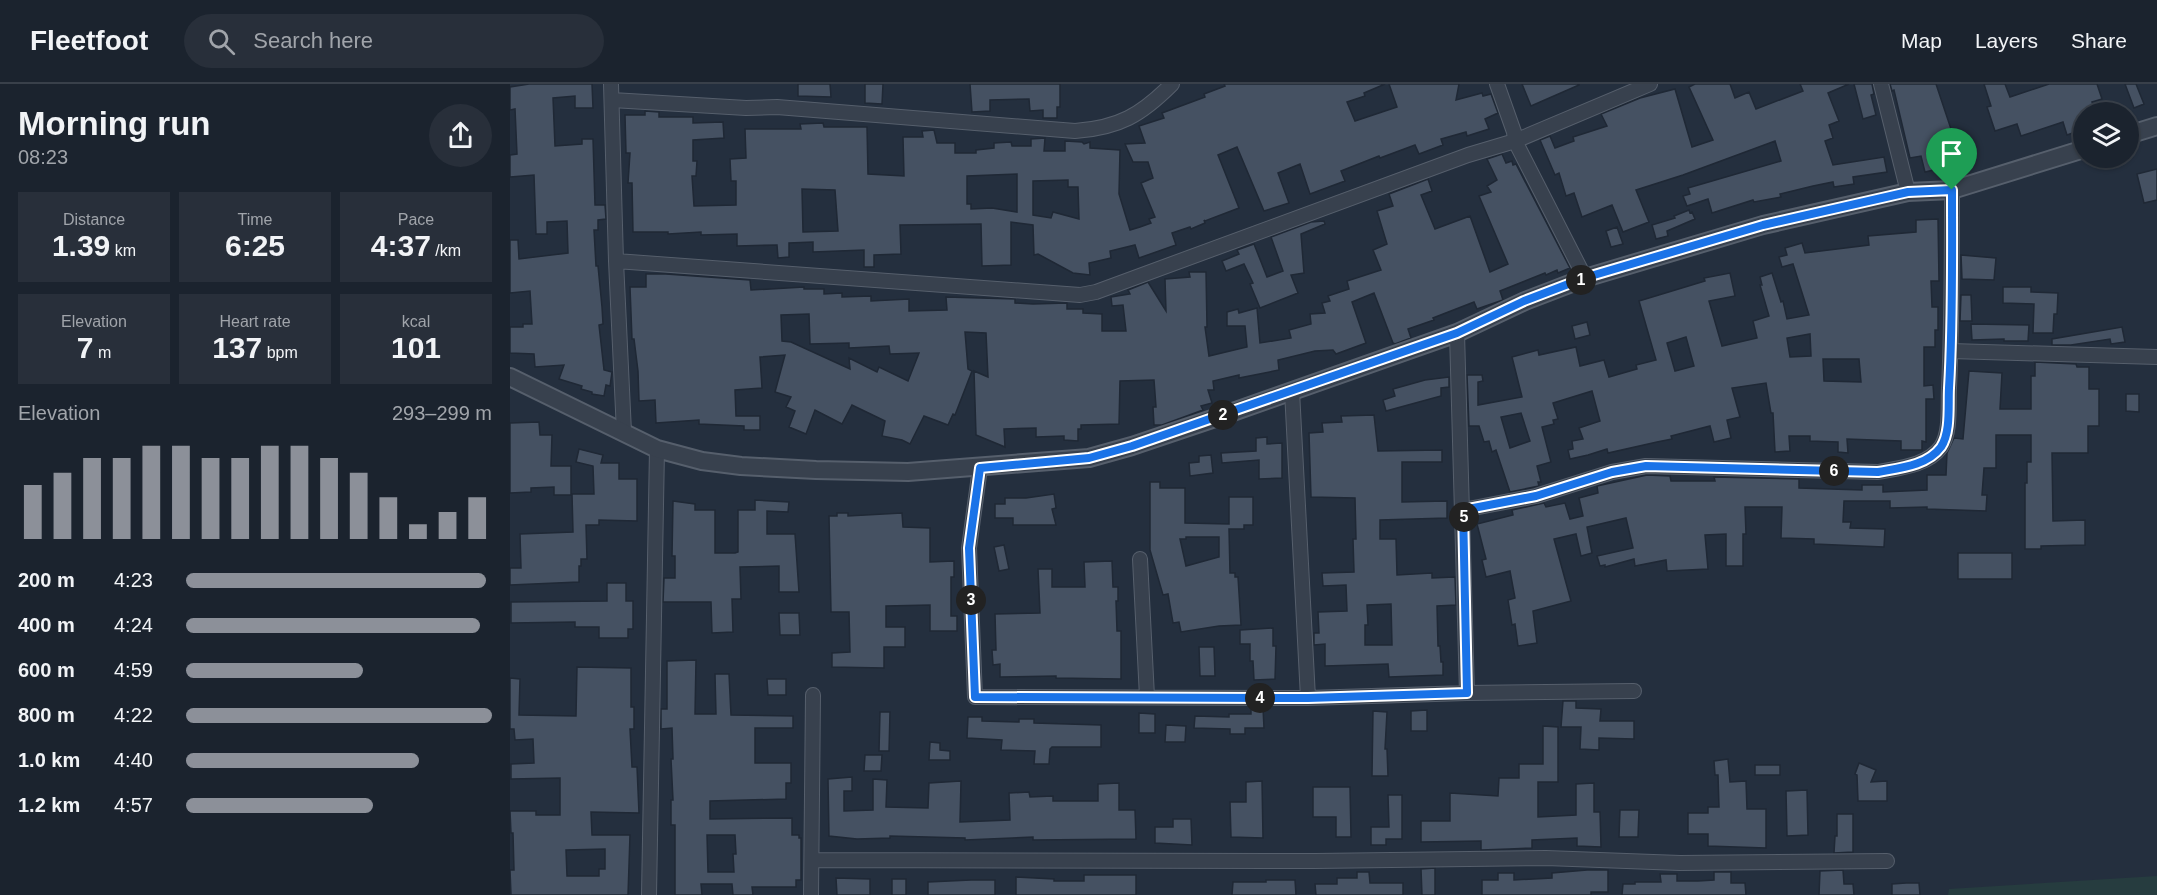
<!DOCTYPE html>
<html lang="en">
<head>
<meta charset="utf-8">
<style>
	body { margin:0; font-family:Helvetica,sans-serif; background:#282f3a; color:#f1f3f6; height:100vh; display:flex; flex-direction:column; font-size:22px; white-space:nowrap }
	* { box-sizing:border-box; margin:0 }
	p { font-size:20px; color:#a0a4aa }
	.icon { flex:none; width:33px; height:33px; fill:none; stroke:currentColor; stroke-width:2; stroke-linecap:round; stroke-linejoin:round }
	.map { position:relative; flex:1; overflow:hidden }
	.sheet { display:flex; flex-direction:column; background:#1b232e; width:510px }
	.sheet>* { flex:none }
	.controls { position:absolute; left:1563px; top:18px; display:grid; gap:12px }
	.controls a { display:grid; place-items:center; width:66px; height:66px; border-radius:50%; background:#1b232e; box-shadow:0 2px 4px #0004,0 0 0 2px #39404a; font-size:30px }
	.pin { position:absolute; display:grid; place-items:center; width:51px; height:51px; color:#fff; margin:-62px -26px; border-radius:50% 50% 50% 0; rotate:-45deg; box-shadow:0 0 6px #0007 }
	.pin .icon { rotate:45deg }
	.km { position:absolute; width:30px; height:30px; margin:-15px; border-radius:50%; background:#222; color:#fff; font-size:16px; line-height:30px; text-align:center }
	.round { display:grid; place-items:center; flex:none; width:63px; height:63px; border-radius:32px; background:#282f3a }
	.head { display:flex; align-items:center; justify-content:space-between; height:102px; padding:0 18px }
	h1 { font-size:33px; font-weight:600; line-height:45px }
	.figures { display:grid; grid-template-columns:repeat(3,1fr); gap:9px; height:102px; padding:6px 18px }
	.figures div { display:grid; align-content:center; border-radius:0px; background:#282f3a; text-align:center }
	.figures b { font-size:30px; font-weight:600 }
	.figures small { font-size:16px; font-weight:400 }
	.figures p { font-size:16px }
	.chart { height:168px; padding:12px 18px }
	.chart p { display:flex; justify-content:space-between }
	.chart svg { width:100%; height:108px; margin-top:6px; stroke:#8c9099; stroke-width:6 }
	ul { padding:0 18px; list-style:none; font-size:20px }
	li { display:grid; grid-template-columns:96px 72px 1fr; align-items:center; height:45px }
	li i { height:15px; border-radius:8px; background:#8c9099 }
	header { display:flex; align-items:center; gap:36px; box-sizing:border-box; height:84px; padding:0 30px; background:#1b232e; border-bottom:2px solid #39404a }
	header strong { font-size:28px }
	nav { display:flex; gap:33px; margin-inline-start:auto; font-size:21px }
	.search { width:420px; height:54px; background:#282f3a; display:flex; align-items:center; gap:15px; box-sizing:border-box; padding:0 21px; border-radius:33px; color:#a0a4aa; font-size:22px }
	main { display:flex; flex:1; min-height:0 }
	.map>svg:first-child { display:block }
	.green { fill:#263c3f }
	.building { fill:#455162; stroke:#1f2835; stroke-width:1.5; fill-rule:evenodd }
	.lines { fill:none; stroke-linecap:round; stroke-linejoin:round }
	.minor-casing { stroke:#565f6c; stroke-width:16 }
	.tertiary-casing { stroke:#565f6c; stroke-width:20 }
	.minor { stroke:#38414e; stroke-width:14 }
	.tertiary { stroke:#38414e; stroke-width:16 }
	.route-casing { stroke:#fff; stroke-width:12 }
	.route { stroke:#1a73e8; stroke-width:8 }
</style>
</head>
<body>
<header>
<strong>Fleetfoot</strong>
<div class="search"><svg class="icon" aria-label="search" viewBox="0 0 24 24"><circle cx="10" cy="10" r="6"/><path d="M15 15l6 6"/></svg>Search here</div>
<nav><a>Map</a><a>Layers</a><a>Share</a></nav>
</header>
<main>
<section class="sheet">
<div class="head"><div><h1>Morning run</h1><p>08:23</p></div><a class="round"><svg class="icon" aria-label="share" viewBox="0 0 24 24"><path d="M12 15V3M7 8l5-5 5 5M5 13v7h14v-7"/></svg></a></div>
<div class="figures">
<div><p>Distance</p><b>1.39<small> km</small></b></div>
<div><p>Time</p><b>6:25</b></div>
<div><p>Pace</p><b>4:37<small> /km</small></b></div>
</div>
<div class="figures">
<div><p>Elevation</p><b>7<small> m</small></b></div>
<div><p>Heart rate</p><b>137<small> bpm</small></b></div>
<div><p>kcal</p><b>101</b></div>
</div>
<div class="chart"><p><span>Elevation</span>293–299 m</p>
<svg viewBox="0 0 160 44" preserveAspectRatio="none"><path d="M5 44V22M15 44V17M25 44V11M35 44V11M45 44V6M55 44V6M65 44V11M75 44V11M85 44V6M95 44V6M105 44V11M115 44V17M125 44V27M135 44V38M145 44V33M155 44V27"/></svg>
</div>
<ul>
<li><b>200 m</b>4:23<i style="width:98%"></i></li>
<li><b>400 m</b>4:24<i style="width:96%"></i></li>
<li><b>600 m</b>4:59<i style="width:58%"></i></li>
<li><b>800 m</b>4:22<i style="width:100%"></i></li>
<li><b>1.0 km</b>4:40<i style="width:76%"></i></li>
<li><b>1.2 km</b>4:57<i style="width:61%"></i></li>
</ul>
</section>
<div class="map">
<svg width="1647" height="811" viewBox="0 0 1647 811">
	<rect width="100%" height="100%" fill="#242f3e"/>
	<path class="green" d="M1647,792V811H1438L1439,805Z"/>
	<path class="building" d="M19,0H82L83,24H65V12L43,14L45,62L72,60V55H83L85,121H95L96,135L88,136V146H84L86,182H88L92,223L93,240L89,241L94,286L102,288L100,302L96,301L94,312L82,310V308L71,305L72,302L49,295L54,281L25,283L24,270L0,269V243H13V240H22L20,207L0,209V156H8L9,175L58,169L57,137L37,138V150H26L24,91L0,93V71L7,70L5,25L0,26V3Z
		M288,0H320L321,13L288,12Z
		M355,0H373L372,20L355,19Z
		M460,0H550V23H547V34H533V26L520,27L519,15L480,16V27L462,28Z
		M714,0H875L854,9L855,12L837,18L845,37L887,23L879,0H949L946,16L972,9L973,12L981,10L988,29L975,35L979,45L957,52L956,48L931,55L933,61L909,70L905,61L870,74L869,72L831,87L835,97L800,110L790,80L768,89L779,119L754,127L727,63L708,71L729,124L695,137L694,136L695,139L681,145L680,143L662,149L666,161L629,174L625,161L600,167L601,174L579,179L580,191L563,189L528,170L524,171L523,141L501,138V181L472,182L471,140L390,141L391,170L364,171V183H354V166L303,168V158L279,159V173L268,174L267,161L227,162V150L191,151V148L158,150V148H123L122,99H118L120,69H116L115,31H135V27L149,28V33H183V39L213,38L214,54L183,56V77H187L186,92H182L184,122L226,121V97H221L220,75L236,74L235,45H291L290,40L313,39L314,43H357L358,90L394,92L393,53H413L412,47L424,46L427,59H445V69H466V66L484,64V59L501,58L502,62H521V55L535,54L534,67H555V57L572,58L574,60L580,58V64L610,66L609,110L620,146L630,143L641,139L639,135L645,133L631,99L643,94L638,78H623L615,60L635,59L629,42L654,34L652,29L695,13L694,10L715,2ZM507,90V128L482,124L461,125V120H457V92ZM558,96V103H568L569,135L543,128L541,134L523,131V97ZM292,105L325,106L328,147L293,148Z
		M1012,0H1069V1L1021,22Z
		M1185,0H1220L1225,14L1239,8L1246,25L1293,7L1290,0H1339L1318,9L1329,37L1319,41L1323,54L1315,57L1323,81L1374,73L1377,88L1343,93L1344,100L1324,103L1323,98L1303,102L1270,110L1271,113L1244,118L1243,116L1202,129L1198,115L1177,122L1173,112L1180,110L1178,104L1271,77L1265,57L1173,91L1126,106L1139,138L1113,148L1102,121L1072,133L1064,109L1056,112L1049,89L1045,91L1030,56L1040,52L1045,64L1064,57L1063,53L1097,42L1091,30L1130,14L1165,5L1182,63L1203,56L1179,3Z
		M1344,0H1362L1364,10L1361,11L1366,31L1353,35Z
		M1380,0H1426L1442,48L1449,80L1415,88L1411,72L1400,74L1384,6L1382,7Z
		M1474,0H1495L1500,13L1539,0H1587L1592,15L1582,18L1586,28H1574V45L1557,51L1553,38L1511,52L1507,40L1485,47L1477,23L1481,22Z
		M1615,0H1626L1634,20L1624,24Z
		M992,70L996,79L1002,77L1003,81L1006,80L1060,184L1048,189L1047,186L1036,191L1035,189L990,207L993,216L990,217L967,225L964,218L923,234L924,236L898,245L901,254L885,260L883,259L864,209L842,218L856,259L826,270L823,266L805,267L768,276L769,286L729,294V291L703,297L704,306H698L702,319L691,322L693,326L652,341H644L643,323H646L644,296L610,297L609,340L571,341V345H568V357L554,356V352L526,353V344L494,345L495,363L466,351L464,287L478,293L476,249L455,248L458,285L462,287L445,331L443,330L438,341L414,332L400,360L392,356L372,352L375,337L342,321L332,340L305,326L296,350L279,343L285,327L276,323L281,313L265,308L275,271L250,273L252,304L225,306L226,332H250V346H234V342L189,340V336L146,339L145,316L129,317L128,287L124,255H122L120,203H136V190H156L240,196L241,206L294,203V205H314V210L332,209V213L361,212V217L399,215V227L437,226L436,213L505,215V219L523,220L557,219V225H573V229L592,230V247H616L613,221L602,222L601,213L620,210L618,206L638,198L656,227L655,195L680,193L679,188H696L697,243H695L699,272L737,263L735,242H717V228L728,225L729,229L747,224L750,259L781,254L779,246L801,240L800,230L815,229L812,219L820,217L818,212L839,205L837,197L871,186L863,166L877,160L867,127L883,122L879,110L918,95L922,107L911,111L925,145L960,132L980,188L998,180L969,112L981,108L977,102L987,96L977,75ZM299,230L300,260L339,259V264L379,262L380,270L409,269L398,297L369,283L367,288L339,274L340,285L281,258L272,257L271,231Z
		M1647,85V116L1634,119L1627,90Z
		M1179,126L1180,129L1182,128L1185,135L1157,147L1158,152L1146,155L1142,141L1165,134L1164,132Z
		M1428,135L1429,197H1421L1422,223H1428V246H1425V263H1414V302L1423,301L1424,315H1416V358L1412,357V366H1391V357L1337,355L1338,369L1328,368V358L1300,357V352H1279L1280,367L1265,368L1263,329H1261L1256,299L1222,304L1230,333L1217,336L1221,354L1204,358L1200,342L1161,352L1162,355L1147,358L1098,369L1097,365L1078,371L1060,375L1058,366L1063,365L1062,357L1073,355L1069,344L1090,337L1082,307L1043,319L1048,335L1043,336L1044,340L1032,343L1041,378L1027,382L1031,398H1028L1029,402L1000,408L986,366L982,368L979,357L974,358L969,342H959L957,291H972L973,297L968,298V321L1012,313L1002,273L1028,266L1029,271L1066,263L1070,282L1094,276L1099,293L1127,285L1126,281L1146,276L1129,217L1195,197L1194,194L1220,189L1225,212L1199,217L1212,262L1247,254L1243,237L1259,232L1250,201H1252L1250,193L1262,189L1271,218L1273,217L1277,235L1299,231L1283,180L1272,183L1269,173L1277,171L1275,164L1292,159L1295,169L1359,161L1358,152L1406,148V136ZM1300,250L1301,272L1280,273L1277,254ZM1176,253L1184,282L1165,287L1157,259ZM1313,275H1349L1351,298L1314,297ZM1011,329L1020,357L1000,364L991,333Z
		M814,137L815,140L791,150L794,189L781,191L788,209L750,224L740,200L743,199L734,180L716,187L712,177L729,170L727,166L744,160L757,193L773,187L761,153L801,138Z
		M1107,143L1113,160L1101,163L1096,147Z
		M1451,171L1486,174L1484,196L1452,195Z
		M1493,203H1521V208L1548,209L1547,230H1544L1543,249H1523L1524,220L1493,219Z
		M1451,211H1461L1462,237H1450Z
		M1077,238L1080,251L1065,255L1062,242Z
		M1461,240L1519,241L1518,257H1494V255L1462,256Z
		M1612,243L1615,258L1601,260L1600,255L1561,261H1542V255Z
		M1525,278L1566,280L1567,283H1579V305H1589V342H1578V369H1542L1543,437L1575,436V461L1531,462V465H1515V399H1517V378H1521V351H1486V384H1474L1472,411H1477L1476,427L1417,425V423L1380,424V417H1334L1333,438H1341L1340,444L1375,445L1374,463L1304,460V455L1271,454L1272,423H1235L1236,450H1233V482H1216V450L1195,451L1198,485L1157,487L1156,476L1125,482L1124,475L1095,483V481L1090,482L1087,472L1123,464L1116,434L1077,443L1082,469L1071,472L1066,450L1044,455L1061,517L1023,527L1027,559L1008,562L1005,540L1002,541L998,516L1005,514L1000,487L976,493L972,476L976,475L967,440L1003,431L1002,426L1034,419L1036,423L1055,419L1060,435L1073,432L1069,414L1088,409L1087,402L1137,391L1160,392L1161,397H1205L1204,393L1289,395V404L1352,406V401H1373V408L1417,406V391H1436L1437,369L1444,354L1453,355L1459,287L1492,289L1490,325H1521V292H1525Z
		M939,293V303L931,304V312L876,327L873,316L885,312L883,305L915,296Z
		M1616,310H1629V328L1616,327Z
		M864,331L868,367L932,366V378H892V418L937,417V434L870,436V455H886L887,491L922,489V494L945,493L946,521L927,522L928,562H930L931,578H933V591L879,593L878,580L815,582V560L804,561V549H809L808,528L837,527L836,501L813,502L812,489L844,488L843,455H846L845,414L801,413L799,349L813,348L812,339L832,338L831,332ZM881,520L882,561H855V541H858L857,521Z
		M29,338L30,351H42L41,382H61V411H44V403L21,404V408L0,409V339Z
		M757,353V360L772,359V394L749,395V376L712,379L711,369L746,367V354Z
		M69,365L93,371L91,379H109V395H127V437L89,436V441H76L77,475H71V482H69V498L0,501V484H11L10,450L63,448L62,410H84L83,382L66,378Z
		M701,371L703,389L680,392L679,379L689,378V372Z
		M640,398H650V404H675V439L719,440V413H743V441H734V445H719L720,489H725V493H728L731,541L709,542L671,548L669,538L663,539L658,510L653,511L640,466ZM676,453H709V473L676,482L670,455H676Z
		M544,410L546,424L542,425L546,441H503V434H485V420H495V414H516Z
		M245,416L279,418L278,428L257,427V450H285L289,508H269V482L230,483L231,515H222L223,548L202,549L201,518H153L154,494H165V472H162L163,417L185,420V426H205V469H225L228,468V426H245Z
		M327,429H338V432L392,429L393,443L420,444V478L444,477V493H441V532H447V547H420V521L376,522V543H395V563H374V584L322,583V569L340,568L339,528H321L319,432H327Z
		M494,461L499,485L489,487L484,463Z
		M1448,469H1502V495H1448Z
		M602,477L603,503H608V517H606L607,547H611V595L546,594V592L490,593V580L483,581L482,566H486L485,530L530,529L528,485H542V503H575L574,478Z
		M97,499H116V517H123V545H118V554H89V543H65V538L1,539V518L97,517Z
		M269,529H289L290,551H270Z
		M763,544V562H766L765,595L744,596L743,577H740V560H730V546Z
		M689,563H704L705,592H690Z
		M186,576L185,630H206L205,590H219L221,631L283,632V644H245V679H281V699H276V715L200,717V735L282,734V751H289V754H291V796H286V803H242L243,811H223L222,800H191L192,811H165V741H161V716H163L161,675H163L162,644L151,645V625H157V577ZM197,751H225L226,770H223L224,788H198Z
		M67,583L121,584V623H124V645H120L122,683H127L129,729L81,728L82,751H120L118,811H1L0,786H4L3,749H1L0,727H26V731H50V694L1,695V680L24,679L23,655L5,656L4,645H0V594L10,595L9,631L66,632ZM95,765V785H89V792H57L56,766Z
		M257,595H276V611H258Z
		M1053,617H1066V624L1091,625L1090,637H1124V655L1089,654V666L1070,665L1071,643H1051Z
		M741,624H753L754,644H735V650H720V645L684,644L685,632L719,633V630H741Z
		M917,626V647H901V627Z
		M863,627L877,628L875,665H877L878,692H862Z
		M370,628H380L379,667H369Z
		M629,629L645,630V649H629Z
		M458,633H472V637L509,638V635H524V639L591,641V663H542L540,665L539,680H524L525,667L491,666L492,656L457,654Z
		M656,641L676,642L675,658H655Z
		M1033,642L1048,643V698H1028V733L1066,731V700L1084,699V728H1090L1091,763L1067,762V754L1022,756V764L999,765L971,766V757L911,758V737H940V709L988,712L989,694H1009V680H1033Z
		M420,658L430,659V666L440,667V676H419Z
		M355,671H372L371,687H354Z
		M1218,675L1220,698L1236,697L1237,725H1256V764L1198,762V750H1178V729H1198V723H1209L1208,691H1205L1204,677Z
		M1349,679L1366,686L1361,698L1377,697V717H1348L1347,691L1345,690Z
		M1245,681H1270V691H1245Z
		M342,693V707H334V727L363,726V695L377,696L376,723L418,724L419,699L451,697L450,738L500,736L499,709L519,708L520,713L543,712V717H588V700L609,699V726H625L626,755L523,756V753L455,756V754L418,753L380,752V754L347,755L319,752L318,695Z
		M752,697L753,754L721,753L720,718H736V698Z
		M803,703H840L841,753H826V733H803Z
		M1297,706L1298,751L1277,752L1276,707Z
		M878,711H892V755H876V761H861V743H879Z
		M1110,726H1129L1128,753H1109Z
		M1327,730H1343V768L1324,769L1325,752H1327Z
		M663,735H681L682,761L645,759V743H663Z
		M925,784V811H912L911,785Z
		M1077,786H1098V808H1081V811H972V796H988V789H1004V796L1042,794V789Z
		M1333,786L1334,800H1343L1344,811H1309L1310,787Z
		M847,788H859L860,799H893V811H806L805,800H827V794H847Z
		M1204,788H1221V799H1235L1236,811H1112L1113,800H1125V798H1151L1150,790H1167V797H1188L1204,796Z
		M574,791H626V811H506V793L544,795V797H574Z
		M326,794L360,795V811H327Z
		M382,795H396V811H382Z
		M461,796H485V811H418V798Z
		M756,796H785L786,811H722L723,798H756Z
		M1396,799H1409L1410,811H1382V800Z"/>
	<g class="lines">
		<defs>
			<path id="minor" d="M101,0L106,177L114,348
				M987,0L1004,48L1005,57L1075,194
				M1371,0L1398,108
				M102,16L236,24L267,23L565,47C609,44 631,31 662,0
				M106,177L570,211L586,208L958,71L1005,57L1140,0
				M947,249L957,609
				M1441,267L1647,273
				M782,307L798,614
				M470,384L459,464L465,613L798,614L957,609L1124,607
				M953,426L1026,412L1102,388L1136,382L1368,388C1389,384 1417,382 1431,363C1441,348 1438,322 1439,304C1442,238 1442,172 1442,106
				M630,475L637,613
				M303,776L805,777L1036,774L1170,779L1377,777
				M139,811L147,365
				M301,811L303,611"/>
			<path id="tertiary" d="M1618,51L1647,42
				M0,293L147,365L192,377L231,382L306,386L398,388L579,374L622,362L720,329L947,249L1015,217L1075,194L1253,141L1398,108L1442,106L1574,65"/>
		</defs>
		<use href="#minor" class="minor-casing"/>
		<use href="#tertiary" class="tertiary-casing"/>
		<use href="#minor" class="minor"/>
		<use href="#tertiary" class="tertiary"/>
	</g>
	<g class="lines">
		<defs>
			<path id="route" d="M1442,106C1442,172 1443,238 1439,304C1438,322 1441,348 1431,363C1417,382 1389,384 1368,388L1136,382L1102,388L1026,412L953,426L957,609L798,614L465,613L459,464L470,384L579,374L622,362L947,249L1014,217L1074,194L1253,141L1398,108Z"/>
		</defs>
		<use href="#route" class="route-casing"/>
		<use href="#route" class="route"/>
	</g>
</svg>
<div class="controls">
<a><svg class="icon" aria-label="layers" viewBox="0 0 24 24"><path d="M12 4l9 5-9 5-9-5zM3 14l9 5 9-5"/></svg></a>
</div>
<div class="pin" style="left:1442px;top:106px;background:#1e9e55"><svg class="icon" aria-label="arrive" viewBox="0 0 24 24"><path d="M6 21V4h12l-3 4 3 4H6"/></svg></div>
<b class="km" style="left:1071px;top:196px">1</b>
<b class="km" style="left:713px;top:331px">2</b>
<b class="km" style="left:461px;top:516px">3</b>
<b class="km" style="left:750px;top:614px">4</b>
<b class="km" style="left:954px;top:433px">5</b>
<b class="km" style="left:1324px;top:387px">6</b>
</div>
</main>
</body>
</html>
